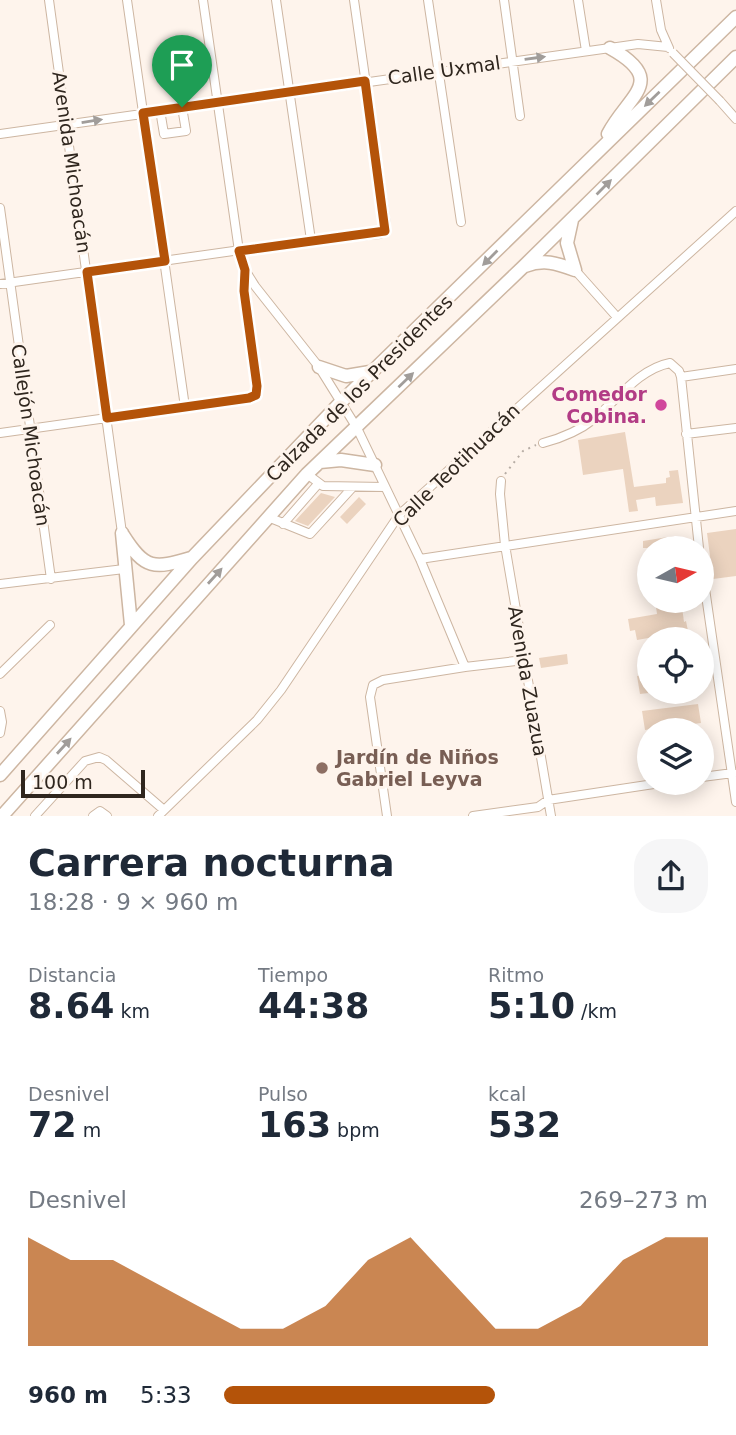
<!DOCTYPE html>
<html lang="es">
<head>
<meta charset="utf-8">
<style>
	body { margin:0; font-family:"DejaVu Sans",sans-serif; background:#f6f6f7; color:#1f2937; height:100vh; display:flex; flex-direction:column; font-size:26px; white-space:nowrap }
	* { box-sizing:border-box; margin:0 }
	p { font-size:23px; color:#747a83 }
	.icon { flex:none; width:38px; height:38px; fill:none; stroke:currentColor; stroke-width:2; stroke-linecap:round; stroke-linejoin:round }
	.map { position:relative; height:816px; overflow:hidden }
	.drawer { display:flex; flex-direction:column; background:#fff; flex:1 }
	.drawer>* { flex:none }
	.needle { width:46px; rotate:82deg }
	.tools { position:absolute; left:637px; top:536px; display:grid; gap:14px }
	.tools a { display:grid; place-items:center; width:77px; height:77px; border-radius:50%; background:#fff; box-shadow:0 4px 18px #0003; font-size:35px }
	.scale { position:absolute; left:21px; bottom:18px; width:124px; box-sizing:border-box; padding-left:7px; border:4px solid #2f261e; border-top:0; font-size:19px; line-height:24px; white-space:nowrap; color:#2f261e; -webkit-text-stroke:5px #fef4ec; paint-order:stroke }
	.pin { position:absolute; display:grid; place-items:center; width:60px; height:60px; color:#fff; margin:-72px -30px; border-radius:50% 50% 50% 0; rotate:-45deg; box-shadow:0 0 7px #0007 }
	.pin .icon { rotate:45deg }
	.round { display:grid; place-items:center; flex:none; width:74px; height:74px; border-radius:28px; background:#f6f6f7 }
	.head { display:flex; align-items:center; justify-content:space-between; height:119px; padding:0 28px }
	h1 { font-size:38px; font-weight:700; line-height:52px }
	.stats { display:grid; grid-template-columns:repeat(3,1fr); gap:10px; height:119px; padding:7px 28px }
	.stats div { display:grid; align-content:center }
	.stats b { font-size:35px; font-weight:700 }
	.stats small { font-size:19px; font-weight:400 }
	.stats p { font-size:19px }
	.chart { height:196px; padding:14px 28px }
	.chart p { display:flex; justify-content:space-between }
	.chart svg { width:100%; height:126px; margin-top:7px; fill:#b45309; opacity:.7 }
	ul { padding:0 28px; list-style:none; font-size:23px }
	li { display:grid; grid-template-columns:112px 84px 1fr; align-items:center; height:52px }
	li i { height:18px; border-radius:9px; background:#b45309 }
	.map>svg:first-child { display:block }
	.building { fill:#ebd3bf }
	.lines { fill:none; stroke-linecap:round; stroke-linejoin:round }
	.minor-casing { stroke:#cdb6a2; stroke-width:10 }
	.highway-casing { stroke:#cdb6a2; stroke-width:15 }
	.path { stroke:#b7ada5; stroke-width:2; stroke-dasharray:2 5; stroke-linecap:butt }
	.minor { stroke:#fff; stroke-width:8 }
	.highway { stroke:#fff; stroke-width:12 }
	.minor-bridge-casing { stroke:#cdb6a2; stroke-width:10; stroke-linecap:butt }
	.minor-bridge { stroke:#fff; stroke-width:8 }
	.oneway { fill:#a19d9a }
	.route-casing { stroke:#fff; stroke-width:14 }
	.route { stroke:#b45309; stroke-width:9 }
	.hotel-dot { fill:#d1479c; stroke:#fef4ec; stroke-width:2.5 }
	.education-dot { fill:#8d6e63; stroke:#fef4ec; stroke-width:2.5 }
	.labels { text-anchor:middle; stroke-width:6; stroke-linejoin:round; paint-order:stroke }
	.street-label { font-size:19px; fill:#2f261e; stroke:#fef4ec }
	.hotel-label { font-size:19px; font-weight:bold; fill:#b23c85; stroke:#fef4ec; text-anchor:end }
	.education-label { font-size:19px; font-weight:bold; fill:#785e54; stroke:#fef4ec; text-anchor:start }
</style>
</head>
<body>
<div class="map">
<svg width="736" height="816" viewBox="0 0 736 816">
	<rect width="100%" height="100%" fill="#fef4ec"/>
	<path class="building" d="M625,432L634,487L666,483V478L670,477L669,471L678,470L683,503L656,506L655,497L636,500L638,511L629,512L623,469L583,475L578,440Z
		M321,493L335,497L308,526L295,521Z
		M359,497L366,504L347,524L340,517Z
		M736,529V576L713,579L707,533Z
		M674,536L676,548H643V541Z
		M655,600H681L684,622L686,621L688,631L637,640L635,630L630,631L628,619L657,614Z
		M567,654L568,664L541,668L539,658Z
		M649,674V693L640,694L637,676Z
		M698,704L701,723L645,730L642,711Z"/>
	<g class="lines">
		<defs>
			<path id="minor" d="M49,0L122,533
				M127,0L185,407
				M203,0L239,251L245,270L255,286L319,367L357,428L420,559L465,667
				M276,0L311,240
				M428,0L461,222
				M504,0L520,116
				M578,0L586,51
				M656,0L661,30L669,48
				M720,101L736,119
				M160,110L164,134L186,131L182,107
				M0,134L610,48L638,44L668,47
				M0,208L51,579
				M575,270L616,316
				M0,284L311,240L380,234L385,231L386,225L354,0
				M681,377L736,369
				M0,433L249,398L256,395L257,385L244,291L245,270
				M686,434L736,428
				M543,443C562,438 579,431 594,419C617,400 639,369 670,363L679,371L681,377L699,548
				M307,474L323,486L385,487
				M501,481L500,494L505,545L551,816
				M268,517L310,534L352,488
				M283,524L318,484
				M420,559L736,511
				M702,568L736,802
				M0,584L124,569
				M0,674L50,625
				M0,711L2,722L0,733
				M702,777L733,773
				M35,816L85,761L99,757L106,760L164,810
				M93,816L100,811L107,816
				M158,816L257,720L281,690L399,515L736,211
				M387,816L370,697L373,685L383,680L465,667L524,660
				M473,816L538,807L548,800L667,782"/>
			<path id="highway" d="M608,134C628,95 669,81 610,48
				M572,220L567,243L575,270
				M525,266C544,259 556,263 575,270
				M319,367L346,376L370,372
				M320,462L341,460L375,465
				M122,533L131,625
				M123,535C145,570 154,569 191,558
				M0,775L192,558L342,401L736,17
				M2,816L307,474L523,267L736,57"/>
		</defs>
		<use href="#minor" class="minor-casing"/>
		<use href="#highway" class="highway-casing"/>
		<path class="path" d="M505,474L523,451L536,445"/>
		<use href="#minor" class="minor"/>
		<use href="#highway" class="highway"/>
		<defs>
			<path id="minor-bridge" d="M673,53L720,101"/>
		</defs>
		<use href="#minor-bridge" class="minor-bridge-casing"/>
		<use href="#minor-bridge" class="minor-bridge"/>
	</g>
	<defs><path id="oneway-solid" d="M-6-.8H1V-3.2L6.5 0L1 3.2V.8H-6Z" transform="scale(1.75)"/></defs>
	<g class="oneway">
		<use href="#oneway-solid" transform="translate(535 58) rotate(-8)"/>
		<use href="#oneway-solid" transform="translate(652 99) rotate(136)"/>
		<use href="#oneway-solid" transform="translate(92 121) rotate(-9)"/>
		<use href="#oneway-solid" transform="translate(604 187) rotate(-45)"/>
		<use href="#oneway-solid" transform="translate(490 258) rotate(135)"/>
		<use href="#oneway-solid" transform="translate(406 380) rotate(-44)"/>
		<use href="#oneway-solid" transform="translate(215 576) rotate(-48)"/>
		<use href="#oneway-solid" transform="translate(64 746) rotate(-48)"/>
	</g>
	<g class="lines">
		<defs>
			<path id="route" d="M365,81L385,231L239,251L245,270L244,291L257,386L256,395L249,398L107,418L87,272L165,261L143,113Z"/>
		</defs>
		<use href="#route" class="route-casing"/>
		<use href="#route" class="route"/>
	</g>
	<circle class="hotel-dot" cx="661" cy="405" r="7"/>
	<circle class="education-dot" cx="322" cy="768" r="7"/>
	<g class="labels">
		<g class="street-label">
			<text transform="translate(444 70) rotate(-8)" y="7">Calle Uxmal</text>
			<text transform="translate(72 162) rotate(82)" y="7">Avenida Michoacán</text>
			<text transform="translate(359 388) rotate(-45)" y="7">Calzada de los Presidentes</text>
			<text transform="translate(31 435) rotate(82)" y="7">Callejón Michoacán</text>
			<text transform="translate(456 465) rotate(-44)" y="7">Calle Teotihuacán</text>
			<text transform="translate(528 681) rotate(80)" y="7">Avenida Zuazua</text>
		</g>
		<g class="hotel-label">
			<text x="647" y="401">Comedor<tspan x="647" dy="22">Cobina.</tspan></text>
		</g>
		<g class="education-label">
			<text x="336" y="764">Jardín de Niños<tspan x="336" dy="22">Gabriel Leyva</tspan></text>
		</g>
	</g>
</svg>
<div class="tools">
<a><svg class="needle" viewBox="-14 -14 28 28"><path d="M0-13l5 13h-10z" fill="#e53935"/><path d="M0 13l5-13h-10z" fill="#747a83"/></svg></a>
<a><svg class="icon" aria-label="locate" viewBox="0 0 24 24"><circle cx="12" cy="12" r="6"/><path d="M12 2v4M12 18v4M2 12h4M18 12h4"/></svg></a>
<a><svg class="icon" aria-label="layers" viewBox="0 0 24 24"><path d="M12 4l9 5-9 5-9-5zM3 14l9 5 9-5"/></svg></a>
</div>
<div class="scale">100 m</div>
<div class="pin" style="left:182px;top:107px;background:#1e9e55"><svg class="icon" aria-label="arrive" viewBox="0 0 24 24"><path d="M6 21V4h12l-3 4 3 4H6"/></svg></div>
</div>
<section class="drawer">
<div class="head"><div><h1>Carrera nocturna</h1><p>18:28 · 9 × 960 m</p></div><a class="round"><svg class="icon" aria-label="share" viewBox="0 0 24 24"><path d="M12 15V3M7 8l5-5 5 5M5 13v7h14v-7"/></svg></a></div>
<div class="stats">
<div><p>Distancia</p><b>8.64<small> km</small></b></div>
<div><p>Tiempo</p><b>44:38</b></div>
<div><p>Ritmo</p><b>5:10<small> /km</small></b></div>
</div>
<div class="stats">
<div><p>Desnivel</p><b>72<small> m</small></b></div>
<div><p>Pulso</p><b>163<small> bpm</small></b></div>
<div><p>kcal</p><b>532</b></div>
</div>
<div class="chart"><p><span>Desnivel</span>269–273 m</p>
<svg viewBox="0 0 160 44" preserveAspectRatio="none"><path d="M0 44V6L10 14L20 14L30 22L40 30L50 38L60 38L70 30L80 14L90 6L100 22L110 38L120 38L130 30L140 14L150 6L160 6V44z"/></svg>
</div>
<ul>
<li><b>960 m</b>5:33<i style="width:56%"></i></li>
</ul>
</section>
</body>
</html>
